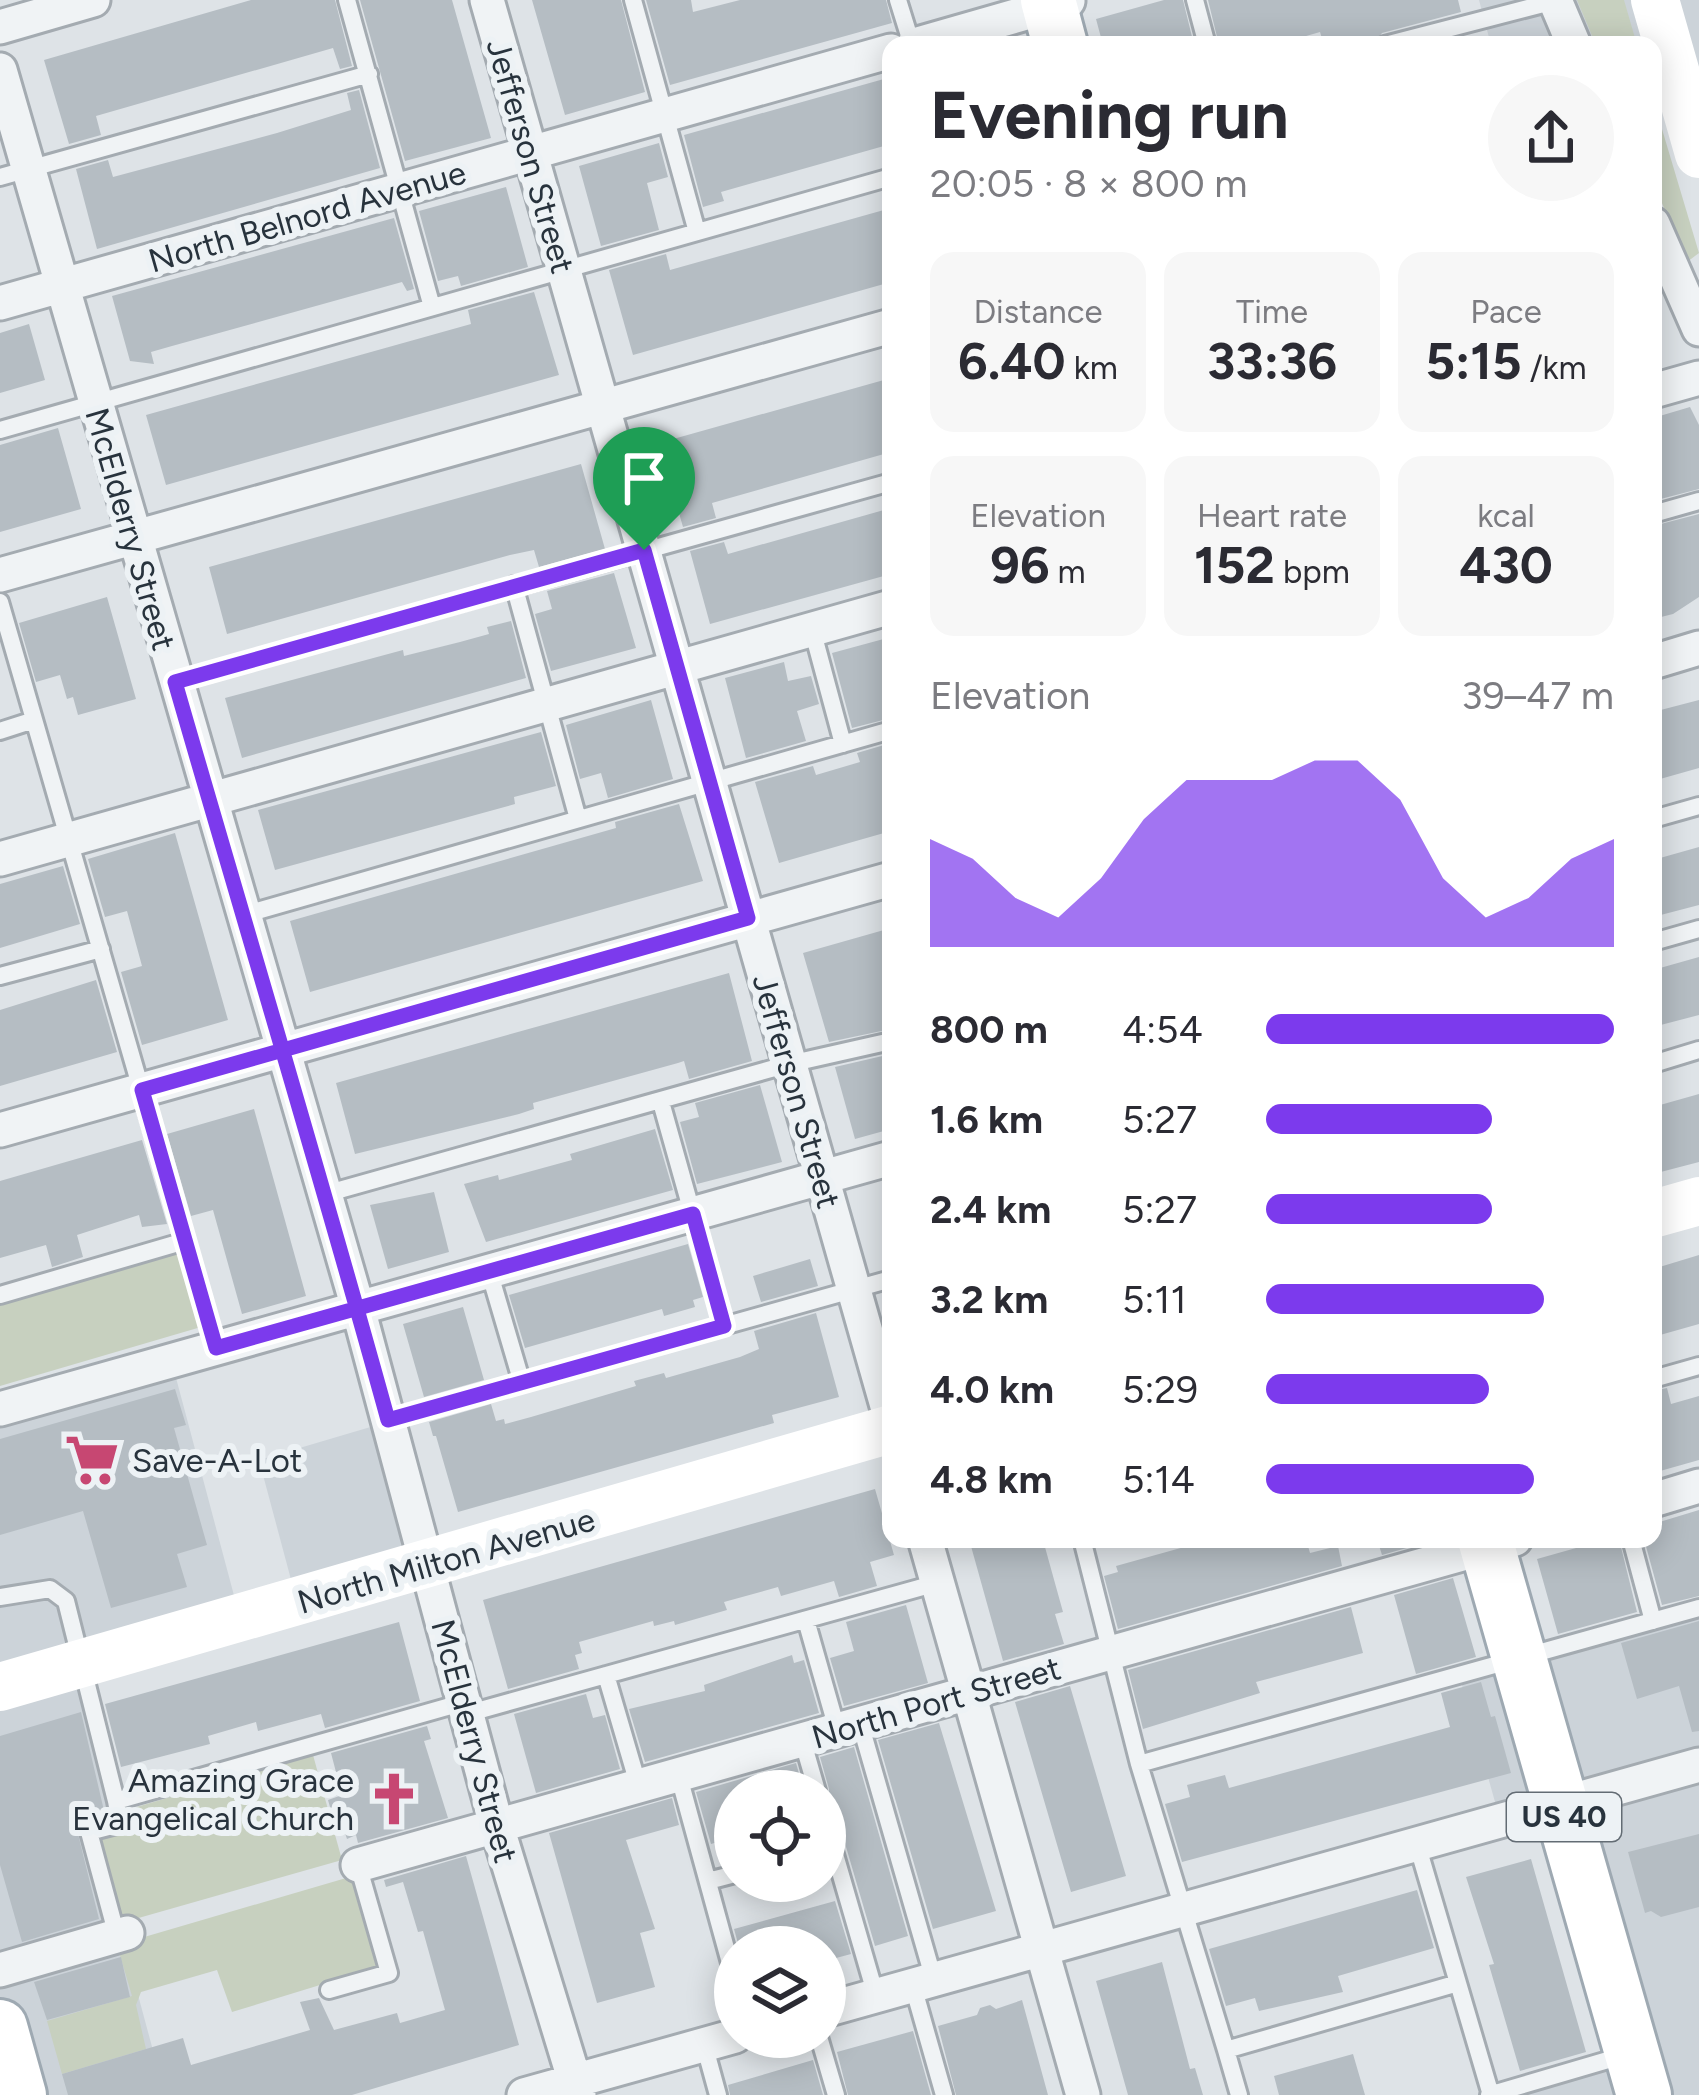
<!DOCTYPE html>
<html lang="en">
<head>
<meta charset="utf-8">
<style>
	body { margin:0; font-family:Figtree,sans-serif; background:#f7f7f7; color:#2b2b33; height:100vh; display:flex; flex-direction:column; font-size:45px; white-space:nowrap }
	* { box-sizing:border-box; margin:0 }
	p { font-size:39px; color:#7c7c81 }
	.icon { flex:none; width:66px; height:66px; fill:none; stroke:currentColor; stroke-width:2; stroke-linecap:round; stroke-linejoin:round }
	.map { position:relative; flex:1; overflow:hidden }
	.panel { position:absolute; left:882px; top:36px; width:780px; height:1512px; display:flex; flex-direction:column; background:#fff; border-radius:24px; box-shadow:0 6px 30px #0003 }
	.panel>* { flex:none }
	.tools { position:absolute; left:714px; top:1770px; display:grid; gap:24px }
	.tools a { display:grid; place-items:center; width:132px; height:132px; border-radius:50%; background:#fff; box-shadow:0 6px 30px #0003; font-size:60px }
	.pin { position:absolute; display:grid; place-items:center; width:102px; height:102px; color:#fff; margin:-123px -51px; border-radius:50% 50% 50% 0; rotate:-45deg; box-shadow:0 0 12px #0007 }
	.pin .icon { rotate:45deg }
	.round { display:grid; place-items:center; flex:none; width:126px; height:126px; border-radius:63px; background:#f7f7f7 }
	.summary { display:flex; align-items:center; justify-content:space-between; height:204px; padding:0 48px }
	h1 { font-size:66px; font-weight:700; line-height:90px }
	.figures { display:grid; grid-template-columns:repeat(3,1fr); gap:18px; height:204px; padding:12px 48px }
	.figures div { display:grid; align-content:center; border-radius:24px; background:#f7f7f7; text-align:center }
	.figures b { font-size:51px; font-weight:700 }
	.figures small { font-size:33px; font-weight:400 }
	.figures p { font-size:33px }
	.chart { height:336px; padding:24px 48px }
	.chart p { display:flex; justify-content:space-between }
	.chart svg { width:100%; height:216px; margin-top:12px; fill:#7c3aed; opacity:.7 }
	ul { padding:0 48px; list-style:none; font-size:39px }
	li { display:grid; grid-template-columns:192px 144px 1fr; align-items:center; height:90px }
	li i { height:30px; border-radius:15px; background:#7c3aed }
	.map>svg:first-child { display:block }
	.built { fill:#ccd3d9 }
	.green { fill:#c7d0bf }
	.building { fill:#b5bdc3 }
	.lines { fill:none; stroke-linecap:round; stroke-linejoin:round }
	.lane-casing { stroke:#a4abb1; stroke-width:22 }
	.street-casing { stroke:#a4abb1; stroke-width:39 }
	.primary-casing { stroke:#9ea9b2; stroke-width:60 }
	.lane { stroke:#f0f3f5; stroke-width:16 }
	.street { stroke:#f0f3f5; stroke-width:33 }
	.secondary { stroke:#fff; stroke-width:48 }
	.primary { stroke:#fff; stroke-width:54 }
	.route-casing { stroke:#fff; stroke-width:24 }
	.route { stroke:#7c3aed; stroke-width:15 }
	.labels { text-anchor:middle; stroke-width:12; stroke-linejoin:round; paint-order:stroke }
	.shield { fill:#edf2f5; stroke:#636c74; stroke-width:3 }
	.shield-label { font-size:30px; font-weight:bold; fill:#28333d }
	.street-label { font-size:33px; fill:#28333d; stroke:#edf2f5 }
	.poi-label { font-size:33px; fill:#28333d; stroke:#edf2f5; text-anchor:start }
</style>
</head>
<body>
<div class="map">
<svg width="1699" height="2095" viewBox="0 0 1699 2095">
	<rect width="100%" height="100%" fill="#dee3e7"/>
	<path class="built" d="M1479,0H1699V176L1683,106L1653,114V45H1491Z
		M171,1359L240,1618L83,1664L128,1828L96,1839L165,2095H0V1409Z
		M384,1423L422,1566L297,1602L259,1460Z
		M1699,1602V2095H1500L1632,2058L1554,1801L1499,1816L1458,1671Z"/>
	<path class="green" d="M1577,0H1624L1637,45H1596Z
		M1653,99L1699,253L1687,262L1653,182Z
		M177,1249L201,1327L0,1386V1299L73,1283L76,1277Z
		M313,1755L342,1860L121,1923L95,1838L127,1828L123,1811Z
		M353,1876L382,1966L232,2012L217,1970L141,1992L136,2005L146,2049L62,2074L47,2021L132,1996L117,1945Z"/>
	<path class="building" d="M251,0H335L352,66L340,69L333,48L96,116L101,135L69,144L44,60Z
		M360,0H452L491,138L405,161Z
		M532,0H621L645,92L565,115Z
		M646,0H691L693,12L740,0H886L892,23L670,85Z
		M1164,0H1183L1194,45H1103L1096,19Z
		M1208,0H1458L1461,12L1382,33L1373,45H1324L1320,32L1275,45H1219Z
		M891,77V144L721,192L724,201L703,207L684,135Z
		M359,90L380,168L97,249L76,169L108,160L113,177L277,133L351,110L347,93Z
		M659,143L668,177L647,183L659,230L601,246L579,166Z
		M506,187L528,267L461,286L458,276L438,281L419,211Z
		M891,208V282L633,355L609,270L666,254L670,270Z
		M394,218L414,289L407,291L402,282L172,346L151,352L154,364L130,361L112,296Z
		M534,292L559,375L166,485L146,415L471,324L468,310Z
		M29,324L45,380L0,393V333Z
		M891,378V452L712,503L716,518L683,527L659,443Z
		M1690,407L1699,425V489L1653,501V418Z
		M58,428L81,509L0,532V445Z
		M581,464L605,549L539,567L534,550L510,555L227,634L209,567Z
		M891,508V574L710,624L690,551L724,542L728,554Z
		M1699,514V597L1673,614L1653,619V526Z
		M614,573L636,648L551,671L535,614L552,609L547,591Z
		M107,597L136,699L78,715L73,697L67,699L60,675L36,682L19,623Z
		M511,621L526,678L242,758L225,698L403,650L404,656L460,642L489,634L487,627Z
		M891,637V718L852,728L832,653Z
		M784,662L788,681L811,676L819,704L797,711L806,741L746,758L725,678Z
		M651,700L673,779L608,798L601,773L580,779L566,725Z
		M1699,700V768L1653,781V712Z
		M541,732L556,786L514,797L515,804L275,870L258,810Z
		M891,743V831L779,863L755,782L813,766L816,775L860,762L857,753Z
		M679,804L703,881L310,992L290,921L616,828L615,822Z
		M175,833L228,1020L142,1045L121,972L142,966L127,911L105,917L88,859Z
		M1699,847V905L1653,917V860Z
		M63,866L80,924L0,948V884Z
		M891,928V1029L829,1042L803,953Z
		M1699,957V1015L1653,1027V970Z
		M729,973L752,1061L689,1079L684,1061L678,1063L533,1103L534,1109L519,1114L355,1154L336,1083Z
		M96,980L117,1052L0,1086V1010Z
		M891,1054V1129L855,1139L835,1067Z
		M760,1085L782,1162L697,1184L680,1122L699,1117L695,1103Z
		M1699,1094V1162L1653,1174V1107Z
		M254,1109L306,1296L242,1314L213,1210L191,1216L167,1134Z
		M655,1129L673,1190L486,1242L464,1184L498,1175L499,1180L572,1160L570,1154Z
		M142,1140L167,1224L142,1227L139,1215L77,1235L83,1257L52,1267L46,1245L0,1258V1181Z
		M434,1192L449,1252L388,1269L370,1205Z
		M688,1244L703,1297L693,1300L695,1307L664,1316L662,1309L525,1348L509,1295Z
		M1699,1255V1324L1653,1337V1269Z
		M810,1259L818,1286L761,1302L753,1276Z
		M463,1307L484,1380L424,1397L403,1324Z
		M816,1313L839,1397L772,1415L774,1423L458,1512L436,1436H433L429,1422L491,1404L496,1421L504,1419L505,1424L531,1417L636,1386L634,1381L664,1373L666,1378L740,1357L759,1349L754,1331Z
		M1667,1388L1671,1404L1699,1396V1460L1653,1473V1391Z
		M175,1389L186,1425L174,1428L207,1545L177,1554L187,1587L111,1608L83,1511L0,1535V1439Z
		M875,1489L894,1555L870,1562L877,1586L839,1597L834,1581L781,1596L778,1587L724,1602L727,1610L675,1625L674,1621L654,1626L653,1621L579,1642L582,1653L575,1655L579,1669L508,1689L483,1600Z
		M1699,1510V1596L1662,1605L1644,1539H1657L1653,1524Z
		M969,1539L1043,1540L1063,1612L1055,1614L1064,1644L1003,1661Z
		M1213,1539L1217,1544L1236,1539H1306L1310,1553L1338,1546L1342,1566L1118,1629L1104,1576L1118,1572L1116,1566Z
		M1377,1539H1438L1382,1555Z
		M1608,1539H1619L1637,1612L1558,1634L1537,1559Z
		M1453,1578L1476,1657L1416,1674L1394,1595Z
		M906,1605L928,1683L844,1706L830,1658L854,1651L846,1622Z
		M1351,1607L1363,1653L1256,1682L1260,1693L1143,1729L1128,1670Z
		M1699,1621V1731L1692,1732L1679,1686L1637,1699L1621,1643Z
		M399,1622L420,1701L325,1728L321,1714L258,1731L256,1722L208,1736L210,1744L121,1767L105,1704Z
		M792,1655L794,1663L804,1660L819,1713L645,1762L629,1709L705,1691L704,1685Z
		M1481,1682L1491,1717L1495,1716L1511,1773L1182,1862L1165,1804L1190,1797L1187,1785L1225,1775L1229,1788L1450,1727L1441,1693Z
		M1070,1686L1126,1876L1071,1892L1015,1702Z
		M586,1694L593,1718L605,1715L620,1769L536,1793L514,1714Z
		M81,1712L105,1815L85,1820L77,1830L99,1919L22,1942L0,1865V1736Z
		M939,1723L996,1911L933,1929L878,1740Z
		M427,1726L431,1739L424,1741L448,1818L358,1843L356,1835L347,1839L345,1833L338,1835L328,1800L342,1795L331,1753Z
		M854,1747L908,1936L875,1946L837,1816L827,1808L829,1789L820,1757Z
		M796,1763L804,1791H735V1837L711,1844L696,1792Z
		M672,1798L679,1825L626,1840L655,1929L640,1933L655,1987L597,2003L549,1833Z
		M1699,1834V1907L1661,1917L1651,1911L1645,1913L1628,1852Z
		M466,1856L519,2045L352,2095H68L62,2074L183,2038L191,2065L310,2030L300,2002L319,1998L334,2030L397,2013L400,2023L445,2010L423,1931L418,1932L403,1882L386,1887L384,1880Z
		M1531,1859L1586,2052L1520,2071L1489,1965L1494,1964L1466,1877Z
		M1417,1890L1434,1948L1338,1976L1343,1992L1259,2011L1255,1998L1226,2006L1209,1949Z
		M835,1901L851,1954L825,1961V1947H739L734,1929Z
		M121,1957L130,1997L47,2020L34,1982Z
		M1162,1962L1190,2069L1195,2068L1203,2095H1128L1096,1981Z
		M1022,2000L1048,2095H956L938,2026L977,2015L980,2008L990,2005L996,2009Z
		M913,2031L931,2095H848L837,2052Z
		M1353,2054L1365,2095H1279L1274,2076Z
		M813,2060L823,2095H730L728,2085Z"/>
	<g class="lines">
		<defs>
			<path id="lane" d="M347,0L432,307
				M633,0L697,232
				M898,0L912,45
				M1195,0L1207,45
				M1385,45L1555,1
				M0,177L369,74
				M0,430L891,177
				M1653,514L1699,501
				M514,585L578,819
				M0,602L216,1348
				M812,629L843,744
				M175,682L891,482
				M0,731L34,720
				M1653,819L1699,806
				M243,915L891,730
				M1653,942L1699,929
				M0,976L101,949
				M1653,1064L1699,1050
				M661,1102L724,1326
				M325,1194L789,1064L891,1041
				M489,1271L522,1383
				M0,1295L185,1241
				M1653,1379L1699,1366
				M388,1420L891,1279
				M1082,1539L1139,1764L1226,2050
				M1631,1539L1653,1621
				M0,1597L50,1589L66,1601L116,1801L461,1703
				M806,1620L837,1729
				M606,1675L638,1784
				M466,1714L937,1583
				M860,1723L934,1980
				M802,1739L817,1791
				M1139,1764L1699,1608
				M678,1773L735,1981
				M116,1801L120,1824L89,1832L117,1936
				M825,1820L876,1996
				M1417,1844L1491,2095
				M708,1881L735,1874
				M913,1986L944,2095
				M329,1990L389,1973L358,1865
				M819,2037L836,2095
				M704,2044L718,2095
				M1239,2095L1226,2050L1458,1983
				M1489,2095L1625,2055"/>
			<path id="street" d="M487,0L891,1420
				M1555,0L1574,45
				M0,27L93,0
				M914,45L1068,1
				M0,70L358,1308L496,1823L579,2095
				M1653,224L1699,329
				M0,303L891,51
				M1653,391L1699,378
				M0,575L891,326
				M1653,662L1699,648
				M0,859L891,607
				M0,1130L891,879
				M0,1409L891,1158
				M1653,1500L1699,1486
				M925,1539L1083,2095
				M358,1865L1515,1539
				M0,1970L127,1933
				M825,2010L1699,1765
				M524,2095L735,2036"/>
			<path id="primary" d="M1048,0L1060,45
				M1485,1539L1644,2095
				M0,2027L19,2095"/>
		</defs>
		<use href="#lane" class="lane-casing"/>
		<use href="#street" class="street-casing"/>
		<use href="#primary" class="primary-casing"/>
		<use href="#lane" class="lane"/>
		<use href="#street" class="street"/>
		<path class="secondary" d="M1655,0L1699,154
			M1653,1214L1699,1201
			M0,1687L891,1429"/>
		<use href="#primary" class="primary"/>
	</g>
	<g class="lines">
		<defs>
			<path id="route" d="M644,550L175,682C246,928 320,1173 388,1420L724,1326L693,1214L216,1348L142,1090L748,918L644,550"/>
		</defs>
		<use href="#route" class="route-casing"/>
		<use href="#route" class="route"/>
	</g>
	<defs>
		<symbol id="supermarket-bare" viewBox="-9 -9 18 18"><path d="M-6-5.5h2.5l.6 2H6L4.5 2H-2.5L-4.4-4H-6ZM-1.5 3.2a1.3 1.3 0 1 0 .1 0ZM3 3.2a1.3 1.3 0 1 0 .1 0Z" fill="#c74772" stroke="#edf2f5" stroke-width="2.5" paint-order="stroke"/></symbol>
		<symbol id="church-bare" viewBox="-9 -9 18 18"><path d="M-1.2-6h2.4v3.5h3.3v2.4h-3.3V6h-2.4V-.1h-3.3v-2.4h3.3Z" fill="#c74772" stroke="#edf2f5" stroke-width="2.5" paint-order="stroke"/></symbol>
	</defs>
	<g fill-rule="evenodd">
		<use href="#supermarket-bare" x="54" y="1422" width="76" height="76"/>
		<use href="#church-bare" x="356" y="1761" width="76" height="76"/>
	</g>
	<g class="labels">
		<rect class="shield" x="1507" y="1793" width="114" height="48" rx="9"/>
		<g class="shield-label">
			<text x="1564" y="1827">US 40</text>
		</g>
		<g class="street-label">
			<text transform="translate(531 156) rotate(74)" y="12">Jefferson Street</text>
			<text transform="translate(307 216) rotate(-16)" y="12">North Belnord Avenue</text>
			<text transform="translate(131 529) rotate(74)" y="12">McElderry Street</text>
			<text transform="translate(797 1091) rotate(74)" y="12">Jefferson Street</text>
			<text transform="translate(446 1560) rotate(-16)" y="12">North Milton Avenue</text>
			<text transform="translate(936 1702) rotate(-16)" y="12">North Port Street</text>
			<text transform="translate(475 1741) rotate(75)" y="12">McElderry Street</text>
		</g>
		<g class="poi-label">
			<text x="132" y="1472">Save-A-Lot</text>
			<text x="354" y="1792" text-anchor="end">Amazing Grace<tspan x="354" dy="38">Evangelical Church</tspan></text>
		</g>
	</g>
</svg>
<div class="tools">
<a><svg class="icon" aria-label="locate" viewBox="0 0 24 24"><circle cx="12" cy="12" r="6"/><path d="M12 2v4M12 18v4M2 12h4M18 12h4"/></svg></a>
<a><svg class="icon" aria-label="layers" viewBox="0 0 24 24"><path d="M12 4l9 5-9 5-9-5zM3 14l9 5 9-5"/></svg></a>
</div>
<div class="pin" style="left:644px;top:550px;background:#1e9e55"><svg class="icon" aria-label="arrive" viewBox="0 0 24 24"><path d="M6 21V4h12l-3 4 3 4H6"/></svg></div>
<section class="panel">
<div class="summary"><div><h1>Evening run</h1><p>20:05 · 8 × 800 m</p></div><a class="round"><svg class="icon" aria-label="share" viewBox="0 0 24 24"><path d="M12 15V3M7 8l5-5 5 5M5 13v7h14v-7"/></svg></a></div>
<div class="figures">
<div><p>Distance</p><b>6.40<small> km</small></b></div>
<div><p>Time</p><b>33:36</b></div>
<div><p>Pace</p><b>5:15<small> /km</small></b></div>
</div>
<div class="figures">
<div><p>Elevation</p><b>96<small> m</small></b></div>
<div><p>Heart rate</p><b>152<small> bpm</small></b></div>
<div><p>kcal</p><b>430</b></div>
</div>
<div class="chart"><p><span>Elevation</span>39–47 m</p>
<svg viewBox="0 0 160 44" preserveAspectRatio="none"><path d="M0 44V22L10 26L20 34L30 38L40 30L50 18L60 10L70 10L80 10L90 6L100 6L110 14L120 30L130 38L140 34L150 26L160 22V44z"/></svg>
</div>
<ul>
<li><b>800 m</b>4:54<i style="width:100%"></i></li>
<li><b>1.6 km</b>5:27<i style="width:65%"></i></li>
<li><b>2.4 km</b>5:27<i style="width:65%"></i></li>
<li><b>3.2 km</b>5:11<i style="width:80%"></i></li>
<li><b>4.0 km</b>5:29<i style="width:64%"></i></li>
<li><b>4.8 km</b>5:14<i style="width:77%"></i></li>
</ul>
</section>
</div>
</body>
</html>
